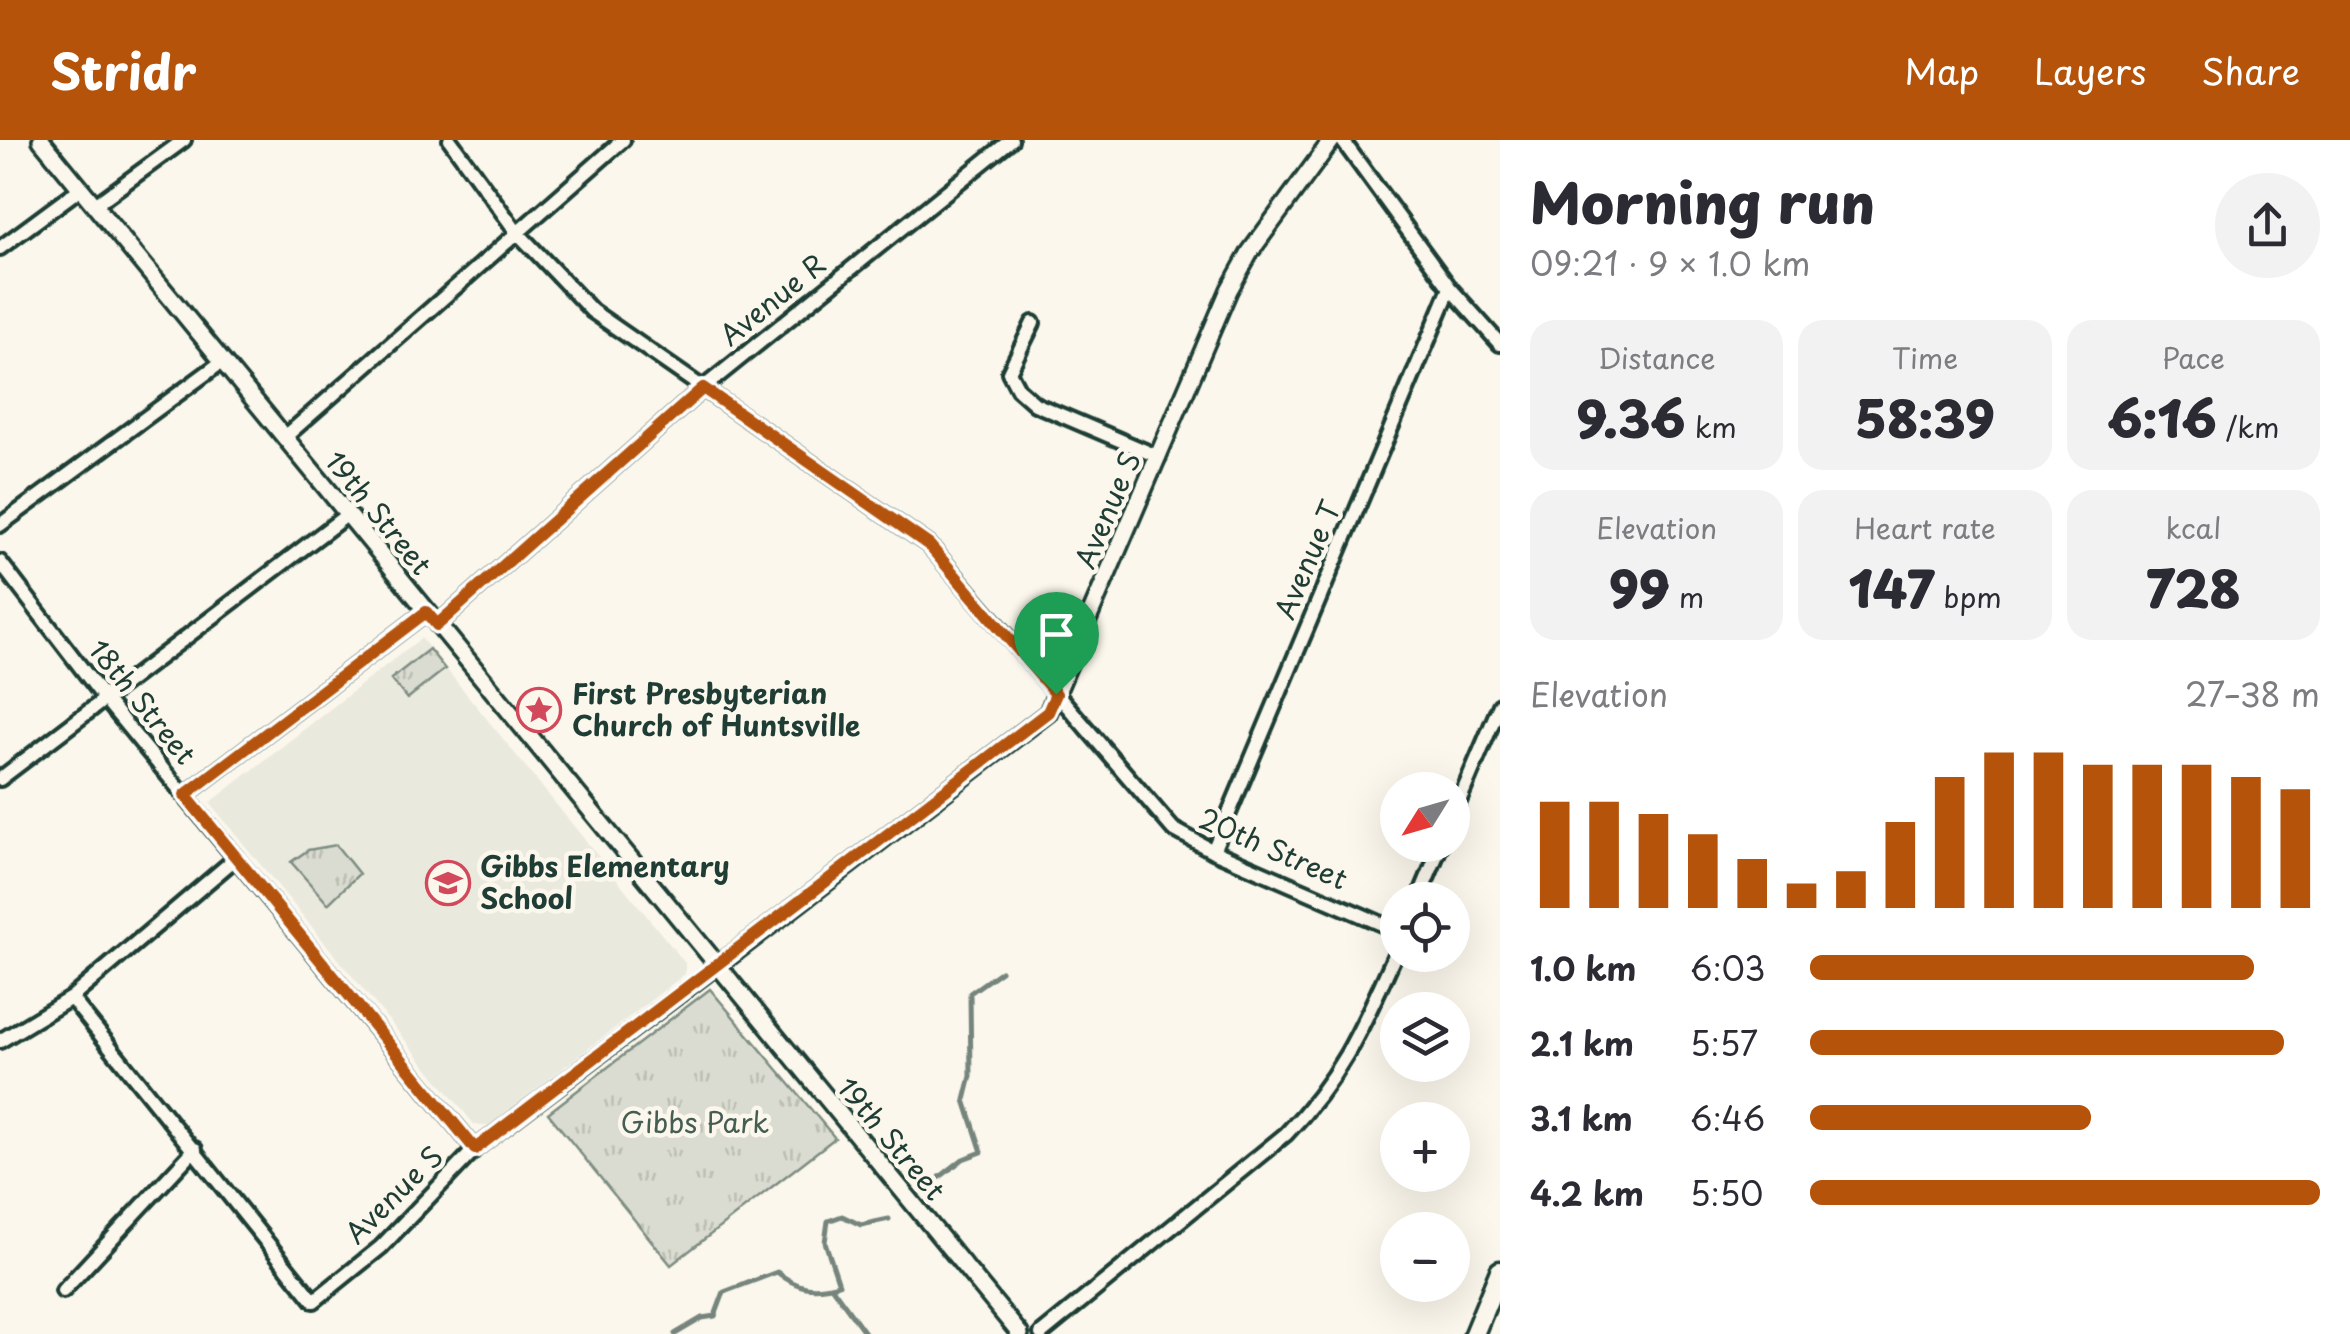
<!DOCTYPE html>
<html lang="en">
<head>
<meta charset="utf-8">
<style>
	body { margin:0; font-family:"Playpen Sans",sans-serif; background:#f2f2f3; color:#2b2b33; height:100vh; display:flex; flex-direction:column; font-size:38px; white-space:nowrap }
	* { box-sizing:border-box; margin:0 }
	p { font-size:32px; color:#7c7c81 }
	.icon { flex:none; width:55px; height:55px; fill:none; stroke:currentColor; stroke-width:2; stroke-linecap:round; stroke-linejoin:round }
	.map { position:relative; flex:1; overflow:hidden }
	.panel { display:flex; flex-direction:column; background:#fff; width:850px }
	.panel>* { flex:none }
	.needle { width:65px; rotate:233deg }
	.controls { position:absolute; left:1380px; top:632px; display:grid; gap:20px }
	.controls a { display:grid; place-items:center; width:90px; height:90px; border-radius:50%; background:#fff; box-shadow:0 10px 40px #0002; font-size:50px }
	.pin { position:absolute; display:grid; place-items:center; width:85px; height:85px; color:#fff; margin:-102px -42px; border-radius:50% 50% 50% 0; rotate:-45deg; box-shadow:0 0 10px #0007 }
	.pin .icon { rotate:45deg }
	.round { display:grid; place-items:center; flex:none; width:105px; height:105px; border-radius:52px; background:#f2f2f3 }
	.head { display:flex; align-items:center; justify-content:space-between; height:170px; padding:0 30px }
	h1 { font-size:55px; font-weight:800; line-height:75px }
	.figures { display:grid; grid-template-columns:repeat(3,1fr); gap:15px; height:170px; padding:10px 30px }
	.figures div { display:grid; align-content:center; border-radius:25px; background:#f2f2f3; text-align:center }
	.figures b { font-size:50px; font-weight:800 }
	.figures small { font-size:28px; font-weight:400 }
	.figures p { font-size:28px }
	.chart { height:280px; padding:20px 30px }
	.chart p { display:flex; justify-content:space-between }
	.chart svg { width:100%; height:180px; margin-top:10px; stroke:#b45309; stroke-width:6 }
	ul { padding:0 30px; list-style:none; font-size:32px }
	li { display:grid; grid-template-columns:160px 120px 1fr; align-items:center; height:75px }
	li i { height:25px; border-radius:12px; background:#b45309 }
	header { display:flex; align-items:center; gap:60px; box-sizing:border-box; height:140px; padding:0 50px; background:#b45309; color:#fff }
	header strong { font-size:48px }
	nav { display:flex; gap:55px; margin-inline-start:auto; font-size:35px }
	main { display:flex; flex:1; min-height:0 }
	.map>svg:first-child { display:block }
	.built { fill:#eae9de }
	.grass { fill:url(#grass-tufts); stroke:#7d8c82; stroke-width:2.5 }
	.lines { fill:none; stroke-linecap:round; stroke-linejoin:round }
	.stream { stroke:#74847b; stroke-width:5 }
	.minor-casing { stroke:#1f3d34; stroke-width:20 }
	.tertiary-casing { stroke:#1f3d34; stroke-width:22 }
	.secondary-casing { stroke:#1f3d34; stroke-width:25 }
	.minor { stroke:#fbf7ec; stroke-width:12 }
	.tertiary { stroke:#fbf7ec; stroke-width:15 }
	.secondary { stroke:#fbf7ec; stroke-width:18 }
	.route-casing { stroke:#fff; stroke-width:20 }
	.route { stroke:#b45309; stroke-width:12 }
	.labels { text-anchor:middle; stroke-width:9; stroke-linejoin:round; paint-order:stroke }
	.street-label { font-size:28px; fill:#1f3d34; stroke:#fbf7ec }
	.poi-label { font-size:28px; font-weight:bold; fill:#1f3d34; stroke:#fbf7ec; text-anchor:start }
	.park-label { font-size:28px; fill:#455d53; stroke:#fbf7ec }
</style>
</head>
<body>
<header>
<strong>Stridr</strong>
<nav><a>Map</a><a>Layers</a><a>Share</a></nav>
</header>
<main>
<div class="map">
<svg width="1500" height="1194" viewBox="0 0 1500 1194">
	<defs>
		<pattern id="grass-tufts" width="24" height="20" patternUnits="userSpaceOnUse" patternTransform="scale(2.5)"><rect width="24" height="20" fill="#dbdcd1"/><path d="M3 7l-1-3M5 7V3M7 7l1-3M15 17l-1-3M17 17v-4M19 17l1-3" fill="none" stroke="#bcbeb4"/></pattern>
	</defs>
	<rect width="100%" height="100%" fill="#fbf7ec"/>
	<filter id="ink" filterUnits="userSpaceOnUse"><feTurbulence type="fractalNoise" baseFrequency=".01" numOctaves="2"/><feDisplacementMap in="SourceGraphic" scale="20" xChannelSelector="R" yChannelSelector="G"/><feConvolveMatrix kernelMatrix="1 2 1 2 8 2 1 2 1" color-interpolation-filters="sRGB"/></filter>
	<g filter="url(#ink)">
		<path class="built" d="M421,498L685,823V834L488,986L474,984L210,663Z"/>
		<path class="grass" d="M429,509L445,529L407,559L391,539Z
			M336,705L359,734L328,764L291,722L308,710Z
			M710,849L835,998L671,1125L548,973Z"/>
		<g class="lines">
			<path class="stream" d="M921,1052L963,1019L982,1012L965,960L971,936L970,853L1001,831
				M831,1146L866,1194
				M675,1194L702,1178L715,1176L724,1152L777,1132C798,1149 813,1151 839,1144L825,1102L828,1081L842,1076L861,1085L889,1079"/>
			<defs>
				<path id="minor" d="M450,0L516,91L592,171L929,405L1173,689L1213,711L1398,791
					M1342,0L1450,148L1500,204
					M95,65L184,0
					M0,108L81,48
					M1033,183L1009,232L1018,249L1035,264L1159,317
					M285,297L623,0
					M0,385L223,221
					M0,422L105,559L475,1009
					M437,485L703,248L1011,0
					M0,639L348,374
					M185,655L426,472
					M1452,678L1500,565
					M1213,711L1450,148
					M1418,760L1441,705
					M71,858L314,1161L381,1107L475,1009L716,827
					M0,901L71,858L236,718
					M63,1151L195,1009
					M1041,1194L1286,994C1344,934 1364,883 1398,808"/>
				<path id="tertiary" d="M41,0L1020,1194
					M716,827L1048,573L1229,150L1250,112L1332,0"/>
				<path id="secondary" d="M1474,1194L1500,1131"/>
			</defs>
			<use href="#minor" class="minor-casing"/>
			<use href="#tertiary" class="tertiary-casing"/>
			<use href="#secondary" class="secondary-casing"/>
			<use href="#minor" class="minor"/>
			<use href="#tertiary" class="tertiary"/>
			<use href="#secondary" class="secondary"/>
		</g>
	</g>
	<g class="lines" filter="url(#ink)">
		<defs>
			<path id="route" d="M703,248L929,405L1056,554L1048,572L475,1009L185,655L426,472L437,485Z"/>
		</defs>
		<use href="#route" class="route-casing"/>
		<use href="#route" class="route"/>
	</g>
	<defs>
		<symbol id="sight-ring" viewBox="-11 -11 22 22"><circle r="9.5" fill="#fbf7ec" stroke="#d1495b" stroke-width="1.5"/><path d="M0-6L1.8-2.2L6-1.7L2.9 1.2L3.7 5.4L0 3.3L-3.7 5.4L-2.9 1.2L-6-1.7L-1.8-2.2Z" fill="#d1495b"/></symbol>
		<symbol id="school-ring" viewBox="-11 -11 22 22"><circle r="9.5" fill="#fbf7ec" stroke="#d1495b" stroke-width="1.5"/><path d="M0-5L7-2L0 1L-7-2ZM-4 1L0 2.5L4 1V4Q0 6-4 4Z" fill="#d1495b"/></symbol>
	</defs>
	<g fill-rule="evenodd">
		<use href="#sight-ring" x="514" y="545" width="50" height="50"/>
		<use href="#school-ring" x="423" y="718" width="50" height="50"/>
	</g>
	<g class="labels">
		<g class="street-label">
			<text transform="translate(773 160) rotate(-39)" y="10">Avenue R</text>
			<text transform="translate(1108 370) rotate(-67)" y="10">Avenue S</text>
			<text transform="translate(378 373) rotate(51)" y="10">19th Street</text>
			<text transform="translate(1308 420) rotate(-67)" y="10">Avenue T</text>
			<text transform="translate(142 562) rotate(51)" y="10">18th Street</text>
			<text transform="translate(1273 709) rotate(24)" y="10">20th Street</text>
			<text transform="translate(891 999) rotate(50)" y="10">19th Street</text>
			<text transform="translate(394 1055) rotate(-45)" y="10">Avenue S</text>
		</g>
		<g class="poi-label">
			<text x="572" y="564">First Presbyterian<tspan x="572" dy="32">Church of Huntsville</tspan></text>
			<text x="480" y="737">Gibbs Elementary<tspan x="480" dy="32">School</tspan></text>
		</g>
		<g class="park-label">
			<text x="695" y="993">Gibbs Park</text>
		</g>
	</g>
</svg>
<div class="controls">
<a><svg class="needle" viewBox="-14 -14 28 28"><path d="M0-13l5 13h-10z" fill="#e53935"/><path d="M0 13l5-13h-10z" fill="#7c7c81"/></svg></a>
<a><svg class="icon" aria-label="locate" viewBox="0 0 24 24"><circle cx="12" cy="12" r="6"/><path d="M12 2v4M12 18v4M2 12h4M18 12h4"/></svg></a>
<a><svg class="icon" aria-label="layers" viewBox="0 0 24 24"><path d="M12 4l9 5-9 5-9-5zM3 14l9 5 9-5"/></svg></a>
<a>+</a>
<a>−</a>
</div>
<div class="pin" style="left:1056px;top:554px;background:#1e9e55"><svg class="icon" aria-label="arrive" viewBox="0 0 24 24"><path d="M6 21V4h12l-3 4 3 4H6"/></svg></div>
</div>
<section class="panel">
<div class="head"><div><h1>Morning run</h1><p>09:21 · 9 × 1.0 km</p></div><a class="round"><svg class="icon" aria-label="share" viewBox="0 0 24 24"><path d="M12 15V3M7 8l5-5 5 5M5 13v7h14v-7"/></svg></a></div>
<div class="figures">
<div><p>Distance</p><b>9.36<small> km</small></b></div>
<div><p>Time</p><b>58:39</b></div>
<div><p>Pace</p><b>6:16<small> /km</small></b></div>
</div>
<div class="figures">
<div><p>Elevation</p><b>99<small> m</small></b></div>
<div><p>Heart rate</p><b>147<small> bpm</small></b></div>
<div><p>kcal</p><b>728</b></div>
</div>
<div class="chart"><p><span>Elevation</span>27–38 m</p>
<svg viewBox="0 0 160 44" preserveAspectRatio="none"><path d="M5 44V18M15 44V18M25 44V21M35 44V26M45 44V32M55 44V38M65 44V35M75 44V23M85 44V12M95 44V6M105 44V6M115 44V9M125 44V9M135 44V9M145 44V12M155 44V15"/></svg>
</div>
<ul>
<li><b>1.0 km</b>6:03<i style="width:87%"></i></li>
<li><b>2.1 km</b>5:57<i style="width:93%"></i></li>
<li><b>3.1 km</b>6:46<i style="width:55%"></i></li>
<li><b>4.2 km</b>5:50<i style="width:100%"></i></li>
</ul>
</section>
</main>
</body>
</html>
